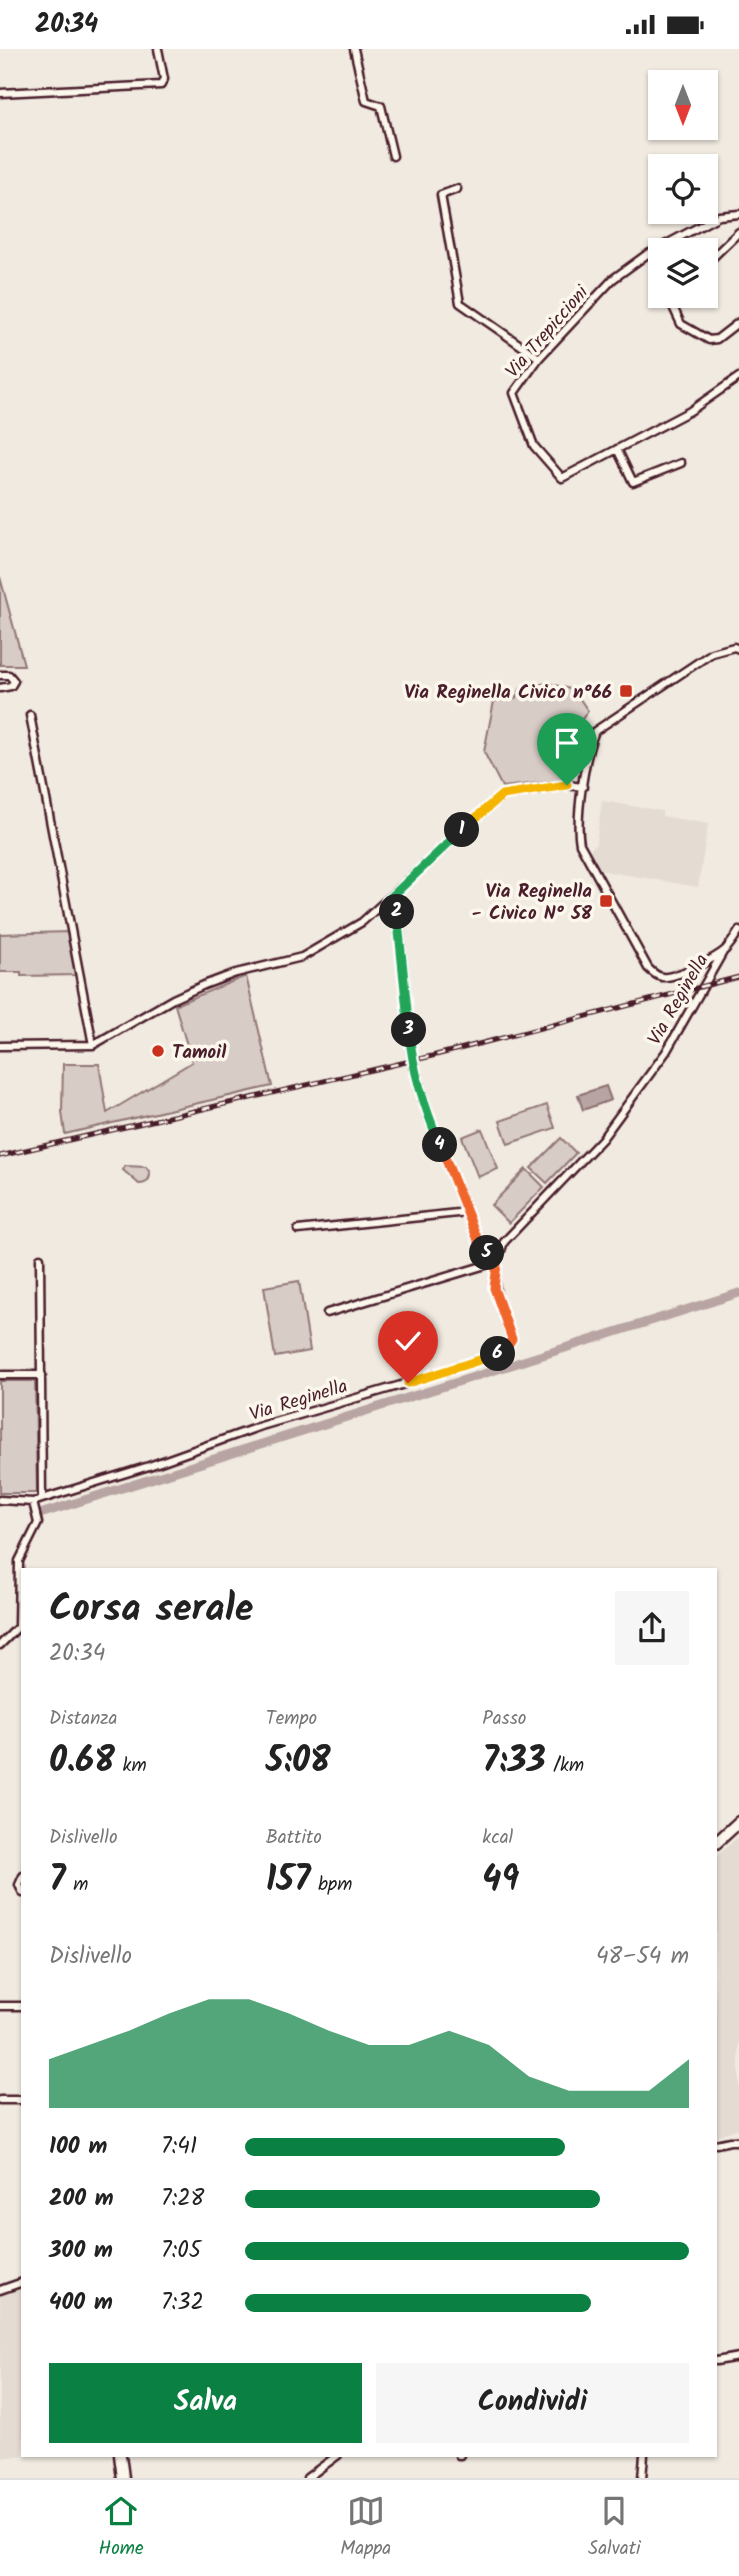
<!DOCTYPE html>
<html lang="it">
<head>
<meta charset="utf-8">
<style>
	body { margin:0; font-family:Kalam,sans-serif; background:#f6f6f6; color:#222; height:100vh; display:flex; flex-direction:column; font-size:26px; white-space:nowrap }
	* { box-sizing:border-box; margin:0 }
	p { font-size:23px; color:#767676 }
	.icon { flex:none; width:38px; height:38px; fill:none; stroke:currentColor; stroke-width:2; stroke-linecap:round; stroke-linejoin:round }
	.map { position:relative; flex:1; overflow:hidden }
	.details { position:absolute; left:21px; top:1519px; width:696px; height:889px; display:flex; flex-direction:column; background:#fff; border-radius:0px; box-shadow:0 2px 5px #0004 }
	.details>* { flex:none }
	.needle { width:46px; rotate:180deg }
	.buttons { position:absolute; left:648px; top:21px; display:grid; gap:14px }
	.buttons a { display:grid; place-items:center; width:70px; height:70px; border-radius:0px; background:#fff; box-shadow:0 2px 5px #0004; font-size:35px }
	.pin { position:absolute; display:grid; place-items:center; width:60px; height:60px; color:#fff; margin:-72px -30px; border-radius:50% 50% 50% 0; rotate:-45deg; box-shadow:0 0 7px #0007 }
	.pin .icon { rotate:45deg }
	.km { position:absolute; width:35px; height:35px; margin:-18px; border-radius:50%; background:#222; color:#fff; font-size:19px; line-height:35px; text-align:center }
	.round { display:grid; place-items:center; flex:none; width:74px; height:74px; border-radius:0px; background:#f6f6f6 }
	.head { display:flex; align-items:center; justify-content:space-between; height:119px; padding:0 28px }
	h1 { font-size:38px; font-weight:700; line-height:52px }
	.metrics { display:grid; grid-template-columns:repeat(3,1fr); gap:10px; height:119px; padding:7px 28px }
	.metrics div { display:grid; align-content:center }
	.metrics b { font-size:35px; font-weight:700 }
	.metrics small { font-size:19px; font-weight:400 }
	.metrics p { font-size:19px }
	.chart { height:196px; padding:14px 28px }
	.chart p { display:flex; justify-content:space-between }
	.chart svg { width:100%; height:126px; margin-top:7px; fill:#0b8043; opacity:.7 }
	.action { display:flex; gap:14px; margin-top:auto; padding:14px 28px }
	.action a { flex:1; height:80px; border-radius:0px; background:#0b8043; color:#fff; font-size:28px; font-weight:700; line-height:80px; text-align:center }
	.action a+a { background:#f6f6f6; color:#222 }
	ul { padding:0 28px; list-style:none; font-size:23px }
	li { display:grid; grid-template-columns:112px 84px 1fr; align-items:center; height:52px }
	li i { height:18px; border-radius:9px; background:#0b8043 }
	.status { display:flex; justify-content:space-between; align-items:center; height:49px; padding:0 35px; background:#fff; direction:ltr }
	.status svg { height:19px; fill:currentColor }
	.tabs { display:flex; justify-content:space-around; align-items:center; height:98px; border-top:2px solid #e0e0e0; background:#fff; font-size:19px; color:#767676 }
	.tabs a { display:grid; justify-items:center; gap:4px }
	.tabs .active { color:#0b8043 }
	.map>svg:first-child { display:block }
	.built { fill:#e4dbd2 }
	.green { fill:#d8ccc6; stroke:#917678; stroke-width:2 }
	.water { fill:#b8a4a2; stroke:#8c6f72; stroke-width:2 }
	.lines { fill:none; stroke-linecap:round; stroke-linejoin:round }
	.canal { stroke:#b8a4a2; stroke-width:9 }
	.street-casing { stroke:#4a1f2b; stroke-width:11 }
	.secondary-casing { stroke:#4a1f2b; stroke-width:15 }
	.street { stroke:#fbf7ec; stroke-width:6 }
	.secondary { stroke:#fbf7ec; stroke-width:10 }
	.rail-casing { stroke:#4a1f2b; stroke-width:5 }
	.rail { stroke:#fbf7ec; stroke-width:2.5; stroke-dasharray:8; stroke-linecap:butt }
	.street-bridge-casing { stroke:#4a1f2b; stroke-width:11; stroke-linecap:butt }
	.street-bridge { stroke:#fbf7ec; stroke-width:6 }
	.split-1-casing { stroke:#fff; stroke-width:14 }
	.split-2-casing { stroke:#fff; stroke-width:14 }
	.split-3-casing { stroke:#fff; stroke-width:14 }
	.split-4-casing { stroke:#fff; stroke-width:14 }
	.split-5-casing { stroke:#fff; stroke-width:14 }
	.split-6-casing { stroke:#fff; stroke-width:14 }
	.split-7-casing { stroke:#fff; stroke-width:14 }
	.split-1 { stroke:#f5b400; stroke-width:9 }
	.split-2 { stroke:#22a559; stroke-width:9 }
	.split-3 { stroke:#22a559; stroke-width:9 }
	.split-4 { stroke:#22a559; stroke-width:9 }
	.split-5 { stroke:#f0652b; stroke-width:9 }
	.split-6 { stroke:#f0652b; stroke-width:9 }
	.split-7 { stroke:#f5b400; stroke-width:9 }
	.poi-dot { fill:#c8321e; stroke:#fbf7ec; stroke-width:2.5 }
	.labels { text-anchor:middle; stroke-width:7; stroke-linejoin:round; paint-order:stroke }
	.street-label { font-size:19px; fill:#4a1f2b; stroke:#fbf7ec }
	.poi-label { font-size:19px; font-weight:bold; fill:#4a1f2b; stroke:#fbf7ec; text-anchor:end }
</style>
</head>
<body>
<div class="status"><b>20:34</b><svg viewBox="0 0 49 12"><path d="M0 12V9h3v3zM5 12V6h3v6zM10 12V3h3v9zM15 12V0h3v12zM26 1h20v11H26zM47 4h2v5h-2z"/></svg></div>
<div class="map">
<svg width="739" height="2429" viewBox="0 0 739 2429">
	<rect width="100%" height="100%" fill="#f0eae0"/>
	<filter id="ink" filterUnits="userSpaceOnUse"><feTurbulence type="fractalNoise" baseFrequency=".0143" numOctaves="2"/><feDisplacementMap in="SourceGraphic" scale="14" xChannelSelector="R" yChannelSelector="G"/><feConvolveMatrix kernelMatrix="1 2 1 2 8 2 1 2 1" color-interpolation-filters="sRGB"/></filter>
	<g filter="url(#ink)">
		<path class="built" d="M602,752L662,762V767L708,775L698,838L599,821L588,802L596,795Z
			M739,1787V2079L716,2087V1808Z
			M23,2235V2406H27L0,2409V2243Z"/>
		<path class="green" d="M0,528L24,616H0Z
			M547,634L574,641L588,662C572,681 568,706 567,731L502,738L484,703L494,652L515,650L521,639Z
			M68,883L76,926L21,927V923H0V885Z
			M246,927L272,1037L65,1085L62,1063L63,1015H99L107,1064L192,1013L175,956Z
			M547,1056L555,1079L508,1095L500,1072Z
			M482,1080L498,1120L478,1128L462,1088Z
			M561,1089L576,1104L547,1134L531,1119Z
			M125,1117L146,1118L150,1124C150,1131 146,1135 139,1135L123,1121Z
			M526,1120L544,1138L509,1174L491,1156Z
			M299,1232L310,1302L275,1308L264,1238Z
			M0,1332H35L37,1444H0Z"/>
		<path class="water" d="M606,1037L611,1051L583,1061L578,1046Z"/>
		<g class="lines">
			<path class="canal" d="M40,1465L739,1244"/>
			<defs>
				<path id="street" d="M354,0L366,52L381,57L393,107
					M0,44L161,36L164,30L158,0
					M457,140L441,146L460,254L539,309
					M739,165L719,167L646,206L613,230L539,309L514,344L534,397L562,429L690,362L739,328
					M705,216L739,183
					M675,247L674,260L681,275L709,291L717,290L739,273
					M617,400L633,433L681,414
					M739,600L734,598L712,604L595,682C585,706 575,769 580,795L648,919C652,923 656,927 662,928C675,930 716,909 725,901C731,895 735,888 739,882
					M0,626H9L14,632L11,637L0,639
					M30,666L93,996
					M387,852L398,864L411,1002
					M0,997L93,996L173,950L204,936L236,924L302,908L362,873L502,746L567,736L583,738
					M416,1024L429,1069L480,1197L486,1204L498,1208
					M298,1181L467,1163
					M40,1209L42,1450
					M327,1264L489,1215L498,1208
					M0,1326H42
					M0,1451L33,1453L42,1450L149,1417L261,1377L408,1334L504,1303L512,1291C497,1250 488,1235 504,1193L602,1090L666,1003L723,903
					M0,1596L18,1578L19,1512L38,1474L33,1453
					M23,1827L19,1836L23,1844
					M0,1957H23
					M0,2051H23
					M716,2095L730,2092H739
					M0,2241L23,2233
					M716,2312L739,2308
					M459,2406H460
					M307,2429L338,2406
					M642,2429L644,2406"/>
				<path id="secondary" d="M716,1794L739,1773
					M120,2406L123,2429"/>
			</defs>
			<use href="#street" class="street-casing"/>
			<use href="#secondary" class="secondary-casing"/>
			<use href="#street" class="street"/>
			<use href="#secondary" class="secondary"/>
			<defs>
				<path id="rail" d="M0,1107L432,1007L739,928"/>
			</defs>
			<use href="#rail" class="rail-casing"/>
			<use href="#rail" class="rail"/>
			<defs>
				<path id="street-bridge" d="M411,1002L416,1024"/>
			</defs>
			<use href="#street-bridge" class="street-bridge-casing"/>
			<use href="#street-bridge" class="street-bridge"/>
		</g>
	</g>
	<g class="lines" filter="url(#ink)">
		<defs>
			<path id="split-1" d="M462,781L502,746L567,736"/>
			<path id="split-2" d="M397,863L387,852L462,781"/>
			<path id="split-3" d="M397,863L409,981"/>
			<path id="split-4" d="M409,981C412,1021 425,1059 440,1096"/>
			<path id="split-5" d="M440,1096L480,1196L487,1204"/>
			<path id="split-6" d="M487,1204L498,1208L494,1239L512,1290L504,1303L498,1305"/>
			<path id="split-7" d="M408,1334L498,1305"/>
		</defs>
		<use href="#split-1" class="split-1-casing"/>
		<use href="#split-2" class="split-2-casing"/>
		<use href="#split-3" class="split-3-casing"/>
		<use href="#split-4" class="split-4-casing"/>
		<use href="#split-5" class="split-5-casing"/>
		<use href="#split-6" class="split-6-casing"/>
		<use href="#split-7" class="split-7-casing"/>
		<use href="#split-1" class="split-1"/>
		<use href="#split-2" class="split-2"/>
		<use href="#split-3" class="split-3"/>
		<use href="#split-4" class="split-4"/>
		<use href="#split-5" class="split-5"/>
		<use href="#split-6" class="split-6"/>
		<use href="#split-7" class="split-7"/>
	</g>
	<g class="poi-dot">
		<rect x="619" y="635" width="14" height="14" rx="3.5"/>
		<rect x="599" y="845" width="14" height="14" rx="3.5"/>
		<circle cx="158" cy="1002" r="7"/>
	</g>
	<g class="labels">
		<g class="street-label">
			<text transform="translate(546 282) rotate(-49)" y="7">Via Trepiccioni</text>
			<text transform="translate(677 950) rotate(-60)" y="7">Via Reginella</text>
			<text transform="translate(298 1350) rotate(-17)" y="7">Via Reginella</text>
		</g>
		<g class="poi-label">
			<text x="612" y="649">Via Reginella Civico n°66</text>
			<text x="592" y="848">Via Reginella<tspan x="592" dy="22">- Civico N° 58</tspan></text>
			<text x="172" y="1009" text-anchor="start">Tamoil</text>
		</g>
	</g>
</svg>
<div class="buttons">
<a><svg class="needle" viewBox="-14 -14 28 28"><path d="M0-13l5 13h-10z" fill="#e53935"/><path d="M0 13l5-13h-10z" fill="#767676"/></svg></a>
<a><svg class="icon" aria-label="locate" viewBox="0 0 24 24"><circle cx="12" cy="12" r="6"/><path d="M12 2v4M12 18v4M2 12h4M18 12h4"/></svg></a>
<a><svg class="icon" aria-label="layers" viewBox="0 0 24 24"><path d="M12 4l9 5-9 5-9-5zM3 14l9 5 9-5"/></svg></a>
</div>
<div class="pin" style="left:567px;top:736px;background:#1e9e55"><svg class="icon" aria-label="arrive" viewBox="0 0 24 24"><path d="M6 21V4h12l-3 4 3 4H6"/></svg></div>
<div class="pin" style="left:408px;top:1334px;background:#d93025"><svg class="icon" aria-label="check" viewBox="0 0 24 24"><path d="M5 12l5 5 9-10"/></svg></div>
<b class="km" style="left:462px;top:781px">1</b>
<b class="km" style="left:397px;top:863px">2</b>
<b class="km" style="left:409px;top:981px">3</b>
<b class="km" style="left:440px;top:1096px">4</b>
<b class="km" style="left:487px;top:1204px">5</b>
<b class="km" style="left:498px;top:1305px">6</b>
<section class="details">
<div class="head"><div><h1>Corsa serale</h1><p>20:34</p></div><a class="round"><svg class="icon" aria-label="share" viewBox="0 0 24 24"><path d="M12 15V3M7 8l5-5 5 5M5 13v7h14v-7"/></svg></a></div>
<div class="metrics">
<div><p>Distanza</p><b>0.68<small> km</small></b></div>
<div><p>Tempo</p><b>5:08</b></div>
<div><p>Passo</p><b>7:33<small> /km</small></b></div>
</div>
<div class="metrics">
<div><p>Dislivello</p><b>7<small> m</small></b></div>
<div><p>Battito</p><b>157<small> bpm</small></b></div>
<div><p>kcal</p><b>49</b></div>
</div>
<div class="chart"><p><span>Dislivello</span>48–54 m</p>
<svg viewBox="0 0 160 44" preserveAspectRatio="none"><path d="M0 44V27L10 22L20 17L30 11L40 6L50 6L60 11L70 17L80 22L90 22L100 17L110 22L120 33L130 38L140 38L150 38L160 27V44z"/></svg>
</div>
<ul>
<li><b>100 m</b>7:41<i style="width:72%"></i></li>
<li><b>200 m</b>7:28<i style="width:80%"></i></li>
<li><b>300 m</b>7:05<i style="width:100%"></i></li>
<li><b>400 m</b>7:32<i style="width:78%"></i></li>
</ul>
<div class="action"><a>Salva</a><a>Condividi</a></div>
</section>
</div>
<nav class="tabs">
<a class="active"><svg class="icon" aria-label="home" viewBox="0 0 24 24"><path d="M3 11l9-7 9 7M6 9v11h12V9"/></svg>Home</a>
<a><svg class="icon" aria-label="map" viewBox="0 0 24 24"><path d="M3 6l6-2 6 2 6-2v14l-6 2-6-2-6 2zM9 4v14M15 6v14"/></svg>Mappa</a>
<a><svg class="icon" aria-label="saved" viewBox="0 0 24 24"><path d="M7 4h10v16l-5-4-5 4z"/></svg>Salvati</a>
</nav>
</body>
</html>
